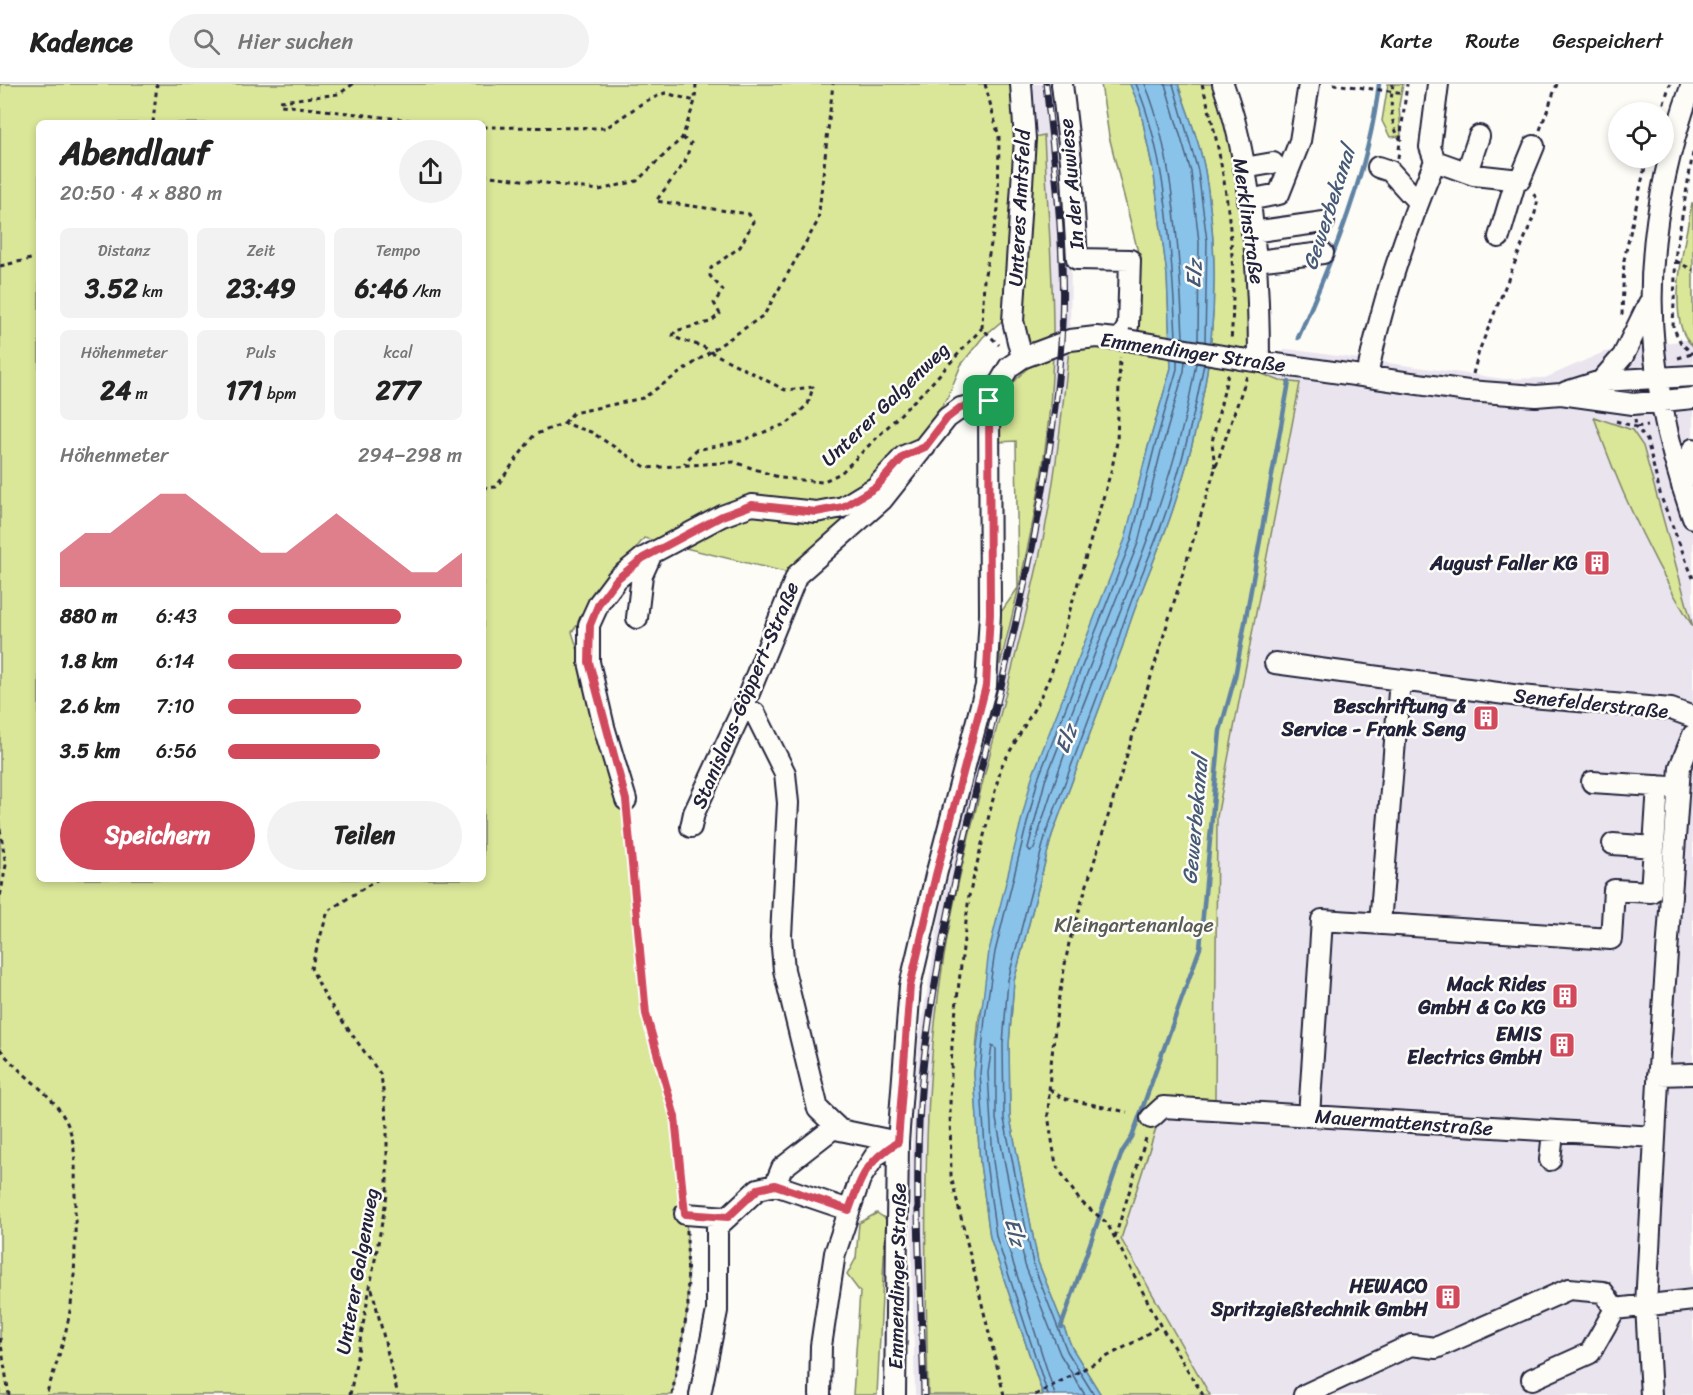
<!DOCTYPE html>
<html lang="de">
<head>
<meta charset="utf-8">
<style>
	body { margin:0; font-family:Sriracha,sans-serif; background:#f2f2f2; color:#222; height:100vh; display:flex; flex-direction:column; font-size:22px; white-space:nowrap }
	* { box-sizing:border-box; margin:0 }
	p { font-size:20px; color:#767676 }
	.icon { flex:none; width:33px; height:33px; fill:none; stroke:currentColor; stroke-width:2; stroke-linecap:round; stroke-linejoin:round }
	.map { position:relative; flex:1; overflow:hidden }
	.sheet { position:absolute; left:36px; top:36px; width:450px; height:762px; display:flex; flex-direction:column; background:#fff; border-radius:9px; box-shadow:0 3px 9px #0003 }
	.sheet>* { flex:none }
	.fabs { position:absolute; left:1608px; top:18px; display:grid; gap:12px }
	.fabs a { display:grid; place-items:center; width:66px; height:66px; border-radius:50%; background:#fff; box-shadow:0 3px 9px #0003; font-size:30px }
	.pin { position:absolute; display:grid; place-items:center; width:51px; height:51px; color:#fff; margin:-26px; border-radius:12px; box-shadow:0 3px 9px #0006 }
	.round { display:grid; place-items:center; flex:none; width:63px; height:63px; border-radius:32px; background:#f2f2f2 }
	.summary { display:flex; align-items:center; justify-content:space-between; height:102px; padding:0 24px }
	h1 { font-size:33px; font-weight:700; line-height:45px }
	.stats { display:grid; grid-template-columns:repeat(3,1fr); gap:9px; height:102px; padding:6px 24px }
	.stats div { display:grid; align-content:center; border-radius:9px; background:#f2f2f2; text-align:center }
	.stats b { font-size:26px; font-weight:700 }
	.stats small { font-size:16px; font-weight:400 }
	.stats p { font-size:16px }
	.chart { height:168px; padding:12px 24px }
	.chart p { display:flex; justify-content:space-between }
	.chart svg { width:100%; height:108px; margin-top:6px; fill:#d1495b; opacity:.7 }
	.cta { display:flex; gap:12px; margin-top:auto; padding:12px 24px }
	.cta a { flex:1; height:69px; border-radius:36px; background:#d1495b; color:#fff; font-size:24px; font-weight:700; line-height:69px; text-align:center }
	.cta a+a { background:#f2f2f2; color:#222 }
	ul { padding:0 24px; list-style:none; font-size:20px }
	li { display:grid; grid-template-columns:96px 72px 1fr; align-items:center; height:45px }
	li i { height:15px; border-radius:8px; background:#d1495b }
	header { display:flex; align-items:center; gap:36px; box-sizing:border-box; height:84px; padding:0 30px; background:#fff; border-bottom:2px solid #e0e0e0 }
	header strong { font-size:28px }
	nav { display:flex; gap:33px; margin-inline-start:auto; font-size:21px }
	.search { width:420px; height:54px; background:#f2f2f2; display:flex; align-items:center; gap:15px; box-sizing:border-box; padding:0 21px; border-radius:33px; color:#767676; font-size:22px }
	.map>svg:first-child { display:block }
	.built { fill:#eae4ef }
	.green { fill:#dae698; stroke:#7e846a; stroke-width:1.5; fill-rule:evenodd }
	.water { fill:#8ac3e9; stroke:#6083a3; stroke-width:1.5 }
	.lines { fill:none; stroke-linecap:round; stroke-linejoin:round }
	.shore { stroke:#4c6281; stroke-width:1.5 }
	.stream { stroke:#6083a3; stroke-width:4.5 }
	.minor-casing { stroke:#22223b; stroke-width:24 }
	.path { stroke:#22223b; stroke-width:3; stroke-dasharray:4.5 4.5; stroke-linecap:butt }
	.minor { stroke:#fdfcf7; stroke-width:20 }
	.rail-casing { stroke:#22223b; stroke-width:7 }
	.rail { stroke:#fdfcf7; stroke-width:4.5; stroke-dasharray:14; stroke-linecap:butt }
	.minor-bridge-casing { stroke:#22223b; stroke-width:24; stroke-linecap:butt }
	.minor-bridge { stroke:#fdfcf7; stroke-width:20 }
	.route-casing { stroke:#fff; stroke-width:12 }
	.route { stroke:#d1495b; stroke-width:8 }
	.labels { text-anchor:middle; stroke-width:5; stroke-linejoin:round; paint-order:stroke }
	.street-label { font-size:20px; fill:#22223b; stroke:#fdfcf7 }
	.poi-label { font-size:20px; font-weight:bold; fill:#22223b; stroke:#fdfcf7; text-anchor:end }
	.park-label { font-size:20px; fill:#595d57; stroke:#fdfcf7 }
	.water-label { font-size:21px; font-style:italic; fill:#465a78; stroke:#fdfcf7 }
</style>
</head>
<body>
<header>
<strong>Kadence</strong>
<div class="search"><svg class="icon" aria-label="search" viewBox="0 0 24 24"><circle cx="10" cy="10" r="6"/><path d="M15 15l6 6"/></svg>Hier suchen</div>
<nav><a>Karte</a><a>Route</a><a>Gespeichert</a></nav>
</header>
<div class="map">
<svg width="1693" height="1311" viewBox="0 0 1693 1311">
	<rect width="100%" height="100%" fill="#fdfcf7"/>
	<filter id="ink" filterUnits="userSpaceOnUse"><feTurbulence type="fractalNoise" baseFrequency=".0167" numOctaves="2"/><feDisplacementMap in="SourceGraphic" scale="12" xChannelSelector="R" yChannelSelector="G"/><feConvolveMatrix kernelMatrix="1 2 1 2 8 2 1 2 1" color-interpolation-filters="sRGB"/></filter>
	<g filter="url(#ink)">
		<path class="built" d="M1021,0H1060L1071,170L1070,256L1058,368L1040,473L953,824L932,956L924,1088L928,1311H915L910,1091L919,955L941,826L1026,474L1047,342L1053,262L1044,51L1025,55Z
			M1686,256L1693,262V1311H1210L1121,1155L1159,1035L1154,1027L1159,1013L1215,1015L1217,733L1300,299L1280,297L1250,285L1259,277L1287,265L1504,295L1545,294L1604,268Z"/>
		<path class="green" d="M0,0H1021L1013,237H1002L983,253L961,281L947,315L869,421L789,489L644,454L572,548L625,713L647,930L675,1033L687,1148L688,1223L672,1311H0ZM39,39H483V795H39Z
			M1101,0H1130L1140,24L1154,91L1167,191L1171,284L1148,363L1126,455L979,933L974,989L980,1079L990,1153L1043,1311H928C925,1148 919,985 953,824C977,707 1013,592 1039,474C1055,403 1062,329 1070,256L1136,241L1139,172L1109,52Z
			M1178,0H1223L1244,84L1250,285L1280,297L1300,299L1217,733L1215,1015L1159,1013L1154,1027L1159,1035L1121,1155L1210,1311H1101L1072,1264L1038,1178L1010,1034L1009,960L1014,897L1052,751L1123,561C1136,514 1158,471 1173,425C1211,311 1225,206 1205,87C1200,58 1187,28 1178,0Z
			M1388,0H1403L1399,21L1401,52L1390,53L1382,37Z
			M1044,51C1047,121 1054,191 1053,261C1052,369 1026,477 1000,581L1001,528L1018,504L1016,357L998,358C999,314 1003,306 1036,276L1020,241L1034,53Z
			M1692,119H1693V262C1663,239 1686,153 1692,119Z
			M1594,333L1632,346L1643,362L1693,543C1653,477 1619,406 1594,333Z
			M877,1129L886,1135L877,1311H853L860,1208L847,1191L856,1174L859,1139Z"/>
		<path class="water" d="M1130,0H1178C1187,28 1200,58 1205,87C1225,206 1211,311 1173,425C1158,471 1136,514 1123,561L1052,751L1014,897L1009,960L1010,1034L1038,1178L1072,1264L1101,1311H1043L990,1153L980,1079L974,989L989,867L1032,693L1125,455L1148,363L1171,284L1167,191L1154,91L1140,24Z"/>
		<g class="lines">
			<path class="shore" d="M1136,0C1167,71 1172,175 1176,253
				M1145,0C1174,68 1180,179 1183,254
				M1165,0L1191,88L1199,158L1198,256
				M1173,0L1198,87L1207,157L1205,258
				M1185,277L1184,287L1161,367L1138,459L1045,697L1028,764L1030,767L1034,765C1079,601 1168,449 1196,279
				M1048,1311L996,1152L986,1078L980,989L985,934L995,868L1038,695L1131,457L1154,365L1177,285V276
				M1055,1311L1004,1150L993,1077L988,989L992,962L996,965V1035L1025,1181L1060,1270L1085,1311
				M1094,1311L1067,1267L1033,1180L1004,1035L1003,960L1008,896L1046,749L1117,560C1130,512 1153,469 1168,422C1183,376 1195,328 1204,280"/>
			<path class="stream" d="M1298,254C1333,174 1369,87 1379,0
				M1061,1243L1122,1068L1132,1053L1200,864L1220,647L1235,593L1289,298"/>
			<defs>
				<path id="minor" d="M1021,0L1025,55L1013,237L1022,274
					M1062,0L1071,77L1077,175L1130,176L1128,242L1121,255
					M1223,0C1253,82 1259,190 1259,277
					M1692,0C1637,151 1639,283 1693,434
					M1435,77L1430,63L1438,0
					M1378,83L1390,87L1418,118
					M1244,84L1273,79
					M1467,88L1479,52
					M1248,116L1279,110L1300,57L1309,0
					M1252,148L1324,138
					M1499,153L1516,96
					M1256,177L1323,169
					M1241,275L1468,307L1536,312L1561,310L1633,320L1693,314
					M1367,293C1381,219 1406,147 1435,77L1474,91L1520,96L1534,62
					M1601,297L1693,292
					M1566,308L1601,297L1623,272L1649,219
					M1682,402L1693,365
					M637,534L642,491L652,469
					M1275,579L1520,612L1671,625L1693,633
					M743,624L755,629L785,689L788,719L781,852L784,886L818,1025L840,1046L898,1058
					M1592,698L1670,703
					M626,716L604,643L589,578V541L599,519L617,495L643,474L722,432L752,421L816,428L843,423L876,403L904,372L925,363
					M691,743L694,729L743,624L797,491L882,416L947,334L961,324L989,317
					M1613,760L1654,763
					M1380,840L1400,596
					M1658,991L1693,990
					M1309,1032L1322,836L1611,855L1614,806L1651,808L1658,702
					M1151,1034L1163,1023L1655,1053
					M1550,1076L1553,1048
					M775,1101L782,1084L836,1042
					M685,1130L728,1133
					M1532,1295L1590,1269L1615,1225L1693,1216
					M700,1311L717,1227V1143L758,1105L775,1101L849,1126
					M820,1311L821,1262L835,1169L860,1095L875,1072L898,1058
					M895,1311L898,1058L910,902L936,791L986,602L990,530L989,317L1009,283L1022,274L1070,256L1096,253L1127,256
					M1304,1311L1411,1261L1436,1264L1569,1205L1603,1208L1615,1225
					M1651,1311L1646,1221L1658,998L1680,683L1693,651"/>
			</defs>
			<use href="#minor" class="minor-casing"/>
			<path class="path" d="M353,0L339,10L280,17L281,21L433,39
				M985,0L999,53L998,125L984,195L982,244L999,261
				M1202,0C1226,81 1238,172 1231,257
				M1333,0L1405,9
				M1393,0C1390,17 1390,44 1402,57
				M1661,28L1670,0
				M153,39L157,0
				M483,43L606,44L644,18L665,9L695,17
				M1540,46L1557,0
				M682,54L691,59L685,78L656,117L749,130L753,138L740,163L711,184L710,192L723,206L714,219L720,230L710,238L675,247L673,252C686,260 699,258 711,268L785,306L813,303L808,320L788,339L741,357L696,366L684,380
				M1693,69L1676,167L1673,243L1681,259L1693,270
				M1398,74L1407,0
				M483,91L599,106L637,97L682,54L695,17L696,0
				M1676,177L1693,186
				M0,182L39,173
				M1622,231L1624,176L1647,74
				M1678,274L1692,270
				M1473,290L1479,267L1535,129L1538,115L1531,108
				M1635,335L1636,343L1648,341
				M1616,337L1636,343L1647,356L1661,413L1693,494
				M564,339L573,329L643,314L764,231L818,137L833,0
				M1215,383L1212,358L1228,290
				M483,404L496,403L534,351L564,339L591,348L647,384L734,378L781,394L822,398L841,389L929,302L982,244
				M627,732L647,930L675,1033L683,1113
				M0,745L6,781L0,813
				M0,965C20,992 52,1007 67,1039C77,1060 75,1090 75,1112C75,1145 76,1180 72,1213C68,1247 57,1279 46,1311
				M1050,1005L1062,1014L1127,1028
				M1115,1153L1147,1051
				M372,1205L398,1311
				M0,1254L9,1311
				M350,1311L387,1111V1037L381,991L326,914L311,884L328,827L378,795
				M672,1311L688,1223L687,1146
				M1004,1311L951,1092L950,1021L952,959L969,812L1001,683L1038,618L1051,590L1112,384L1117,358L1120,273
				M1035,1311L1138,1256L1160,1241
				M1203,1311L1160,1241L1107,1139L1080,1117L1056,1081L1048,1031L1050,989L1058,918L1069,859L1215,385L1247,292"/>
			<use href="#minor" class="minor"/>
			<defs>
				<path id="rail" d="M924,1311C921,1192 910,1070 927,952C959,718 1045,496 1061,259C1067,173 1055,86 1046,0"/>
			</defs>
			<use href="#rail" class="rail-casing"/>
			<use href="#rail" class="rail"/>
			<defs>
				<path id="minor-bridge" d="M1127,256L1241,275"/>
			</defs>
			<use href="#minor-bridge" class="minor-bridge-casing"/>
			<use href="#minor-bridge" class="minor-bridge"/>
		</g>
	</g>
	<g class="lines" filter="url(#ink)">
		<defs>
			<path id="route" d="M989,317L990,530L986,602L936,791L910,902L898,1058C867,1077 861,1092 849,1126L775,1101L758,1105L728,1133L685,1130L675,1033L646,930L626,716L589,578L590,541L599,519L617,495L643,474L722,432L752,421L816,428L843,423L876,403L904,372L925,363L947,334L960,324Z"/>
		</defs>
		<use href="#route" class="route-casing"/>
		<use href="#route" class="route"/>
	</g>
	<defs>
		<symbol id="building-square" viewBox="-11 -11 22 22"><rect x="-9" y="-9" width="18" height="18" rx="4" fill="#d1495b" stroke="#fdfcf7"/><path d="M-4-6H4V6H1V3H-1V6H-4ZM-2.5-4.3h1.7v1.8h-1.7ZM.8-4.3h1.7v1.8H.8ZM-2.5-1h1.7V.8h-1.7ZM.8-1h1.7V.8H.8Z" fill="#fff"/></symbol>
	</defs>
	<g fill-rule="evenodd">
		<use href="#building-square" x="1582" y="464" width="30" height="30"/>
		<use href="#building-square" x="1471" y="619" width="30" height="30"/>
		<use href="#building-square" x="1550" y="897" width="30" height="30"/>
		<use href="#building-square" x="1547" y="946" width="30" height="30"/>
		<use href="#building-square" x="1433" y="1198" width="30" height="30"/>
	</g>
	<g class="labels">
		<g class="street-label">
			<text transform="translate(1071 100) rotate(-95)" y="7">In der Auwiese</text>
			<text transform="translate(1019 124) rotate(-87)" y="7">Unteres Amtsfeld</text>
			<text transform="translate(1249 137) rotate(82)" y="7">Merklinstraße</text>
			<text transform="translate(1193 268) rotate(8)" y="7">Emmendinger Straße</text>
			<text transform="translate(885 320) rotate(-44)" y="7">Unterer Galgenweg</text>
			<text transform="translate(745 611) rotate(-67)" y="7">Stanislaus-Göppert-Straße</text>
			<text transform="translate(1591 619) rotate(6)" y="7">Senefelderstraße</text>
			<text transform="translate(1404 1038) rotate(4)" y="7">Mauermattenstraße</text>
			<text transform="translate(357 1187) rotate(-80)" y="7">Unterer Galgenweg</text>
			<text transform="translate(897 1192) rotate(-89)" y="7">Emmendinger Straße</text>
		</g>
		<g class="poi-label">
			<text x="1578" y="486">August Faller KG</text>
			<text x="1466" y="629">Beschriftung &amp;<tspan x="1466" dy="23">Service - Frank Seng</tspan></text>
			<text x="1546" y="907">Mack Rides<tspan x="1546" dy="23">GmbH &amp; Co KG</tspan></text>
			<text x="1542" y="957">EMIS<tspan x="1542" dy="23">Electrics GmbH</tspan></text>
			<text x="1428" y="1209">HEWACO<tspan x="1428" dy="23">Spritzgießtechnik GmbH</tspan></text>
		</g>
		<g class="park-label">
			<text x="1134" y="848">Kleingartenanlage</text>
		</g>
		<g class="water-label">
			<text transform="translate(1329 124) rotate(-72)" y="7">Gewerbekanal</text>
			<text transform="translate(1194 190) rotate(-87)" y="7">Elz</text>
			<text transform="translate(1066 655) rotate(-69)" y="7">Elz</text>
			<text transform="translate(1195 736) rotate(-85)" y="7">Gewerbekanal</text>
			<text transform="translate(1015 1148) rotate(75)" y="7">Elz</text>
		</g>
	</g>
</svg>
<div class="fabs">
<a><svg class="icon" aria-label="locate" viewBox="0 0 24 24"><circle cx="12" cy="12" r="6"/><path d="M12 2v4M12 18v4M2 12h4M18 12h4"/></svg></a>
</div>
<div class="pin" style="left:989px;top:317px;background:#1e9e55"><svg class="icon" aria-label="arrive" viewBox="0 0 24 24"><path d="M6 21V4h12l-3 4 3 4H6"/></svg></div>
<section class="sheet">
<div class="summary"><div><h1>Abendlauf</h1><p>20:50 · 4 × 880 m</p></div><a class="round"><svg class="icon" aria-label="share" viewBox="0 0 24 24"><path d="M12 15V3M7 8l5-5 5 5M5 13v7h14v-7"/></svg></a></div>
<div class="stats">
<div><p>Distanz</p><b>3.52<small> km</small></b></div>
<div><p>Zeit</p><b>23:49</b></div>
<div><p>Tempo</p><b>6:46<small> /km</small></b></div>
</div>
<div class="stats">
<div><p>Höhenmeter</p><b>24<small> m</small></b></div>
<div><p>Puls</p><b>171<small> bpm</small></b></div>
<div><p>kcal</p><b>277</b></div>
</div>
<div class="chart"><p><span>Höhenmeter</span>294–298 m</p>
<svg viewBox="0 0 160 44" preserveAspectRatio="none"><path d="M0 44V30L10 22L20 22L30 14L40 6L50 6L60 14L70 22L80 30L90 30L100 22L110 14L120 22L130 30L140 38L150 38L160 30V44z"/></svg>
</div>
<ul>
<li><b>880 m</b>6:43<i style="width:74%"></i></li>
<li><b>1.8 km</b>6:14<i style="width:100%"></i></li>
<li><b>2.6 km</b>7:10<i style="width:57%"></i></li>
<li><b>3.5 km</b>6:56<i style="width:65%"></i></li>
</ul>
<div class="cta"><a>Speichern</a><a>Teilen</a></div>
</section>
</div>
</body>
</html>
